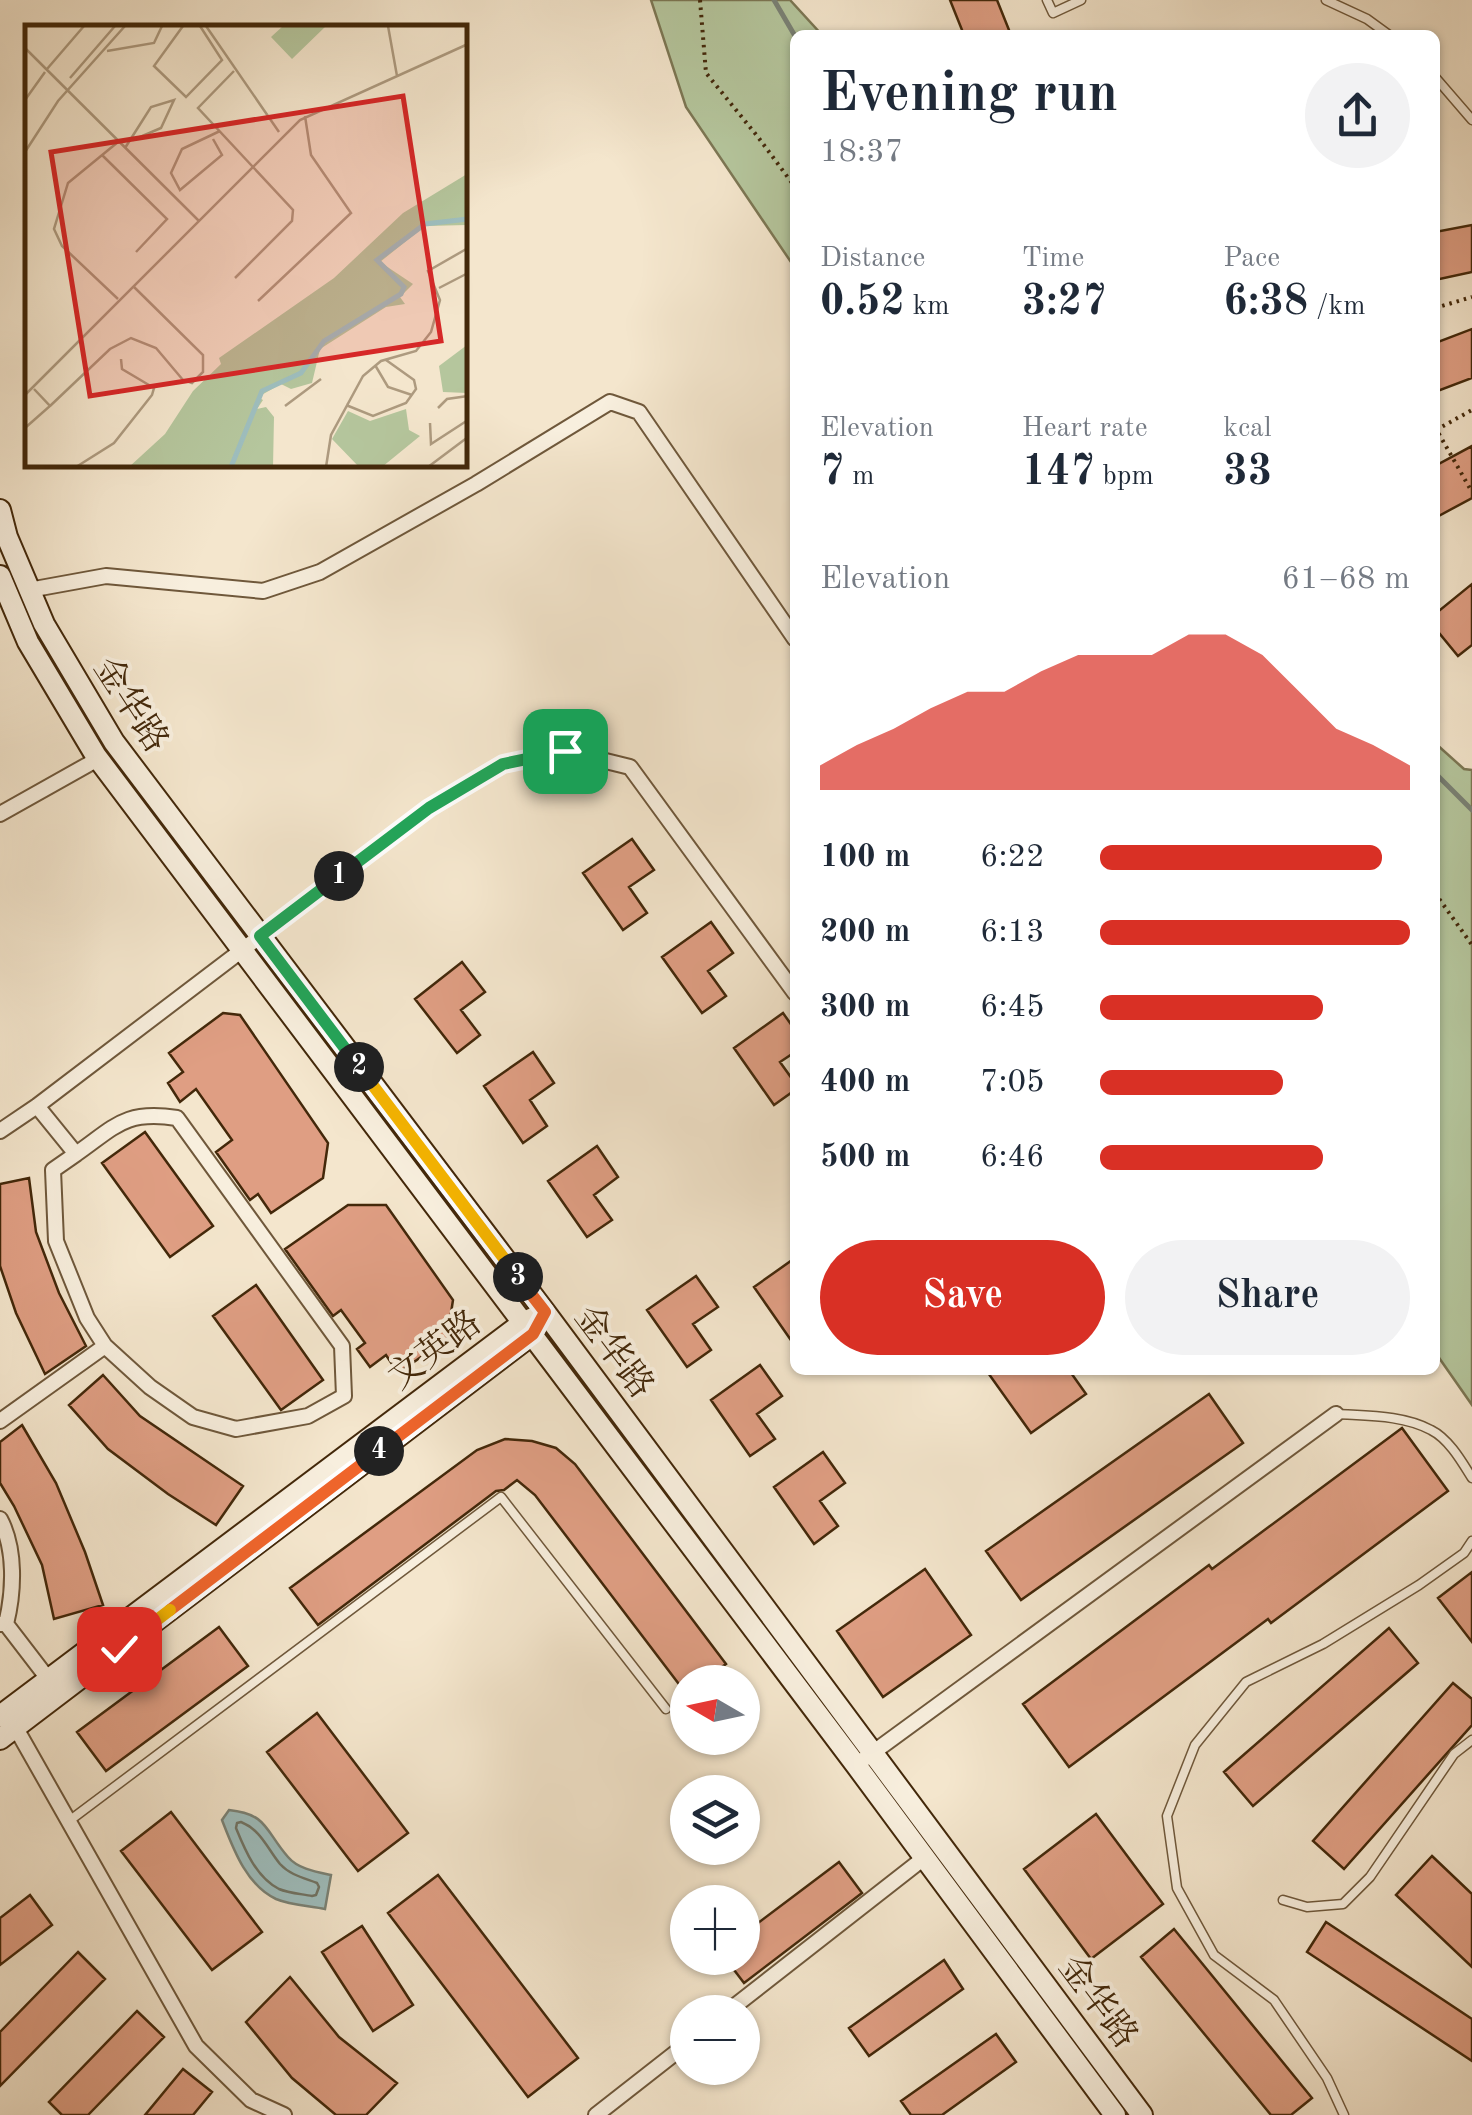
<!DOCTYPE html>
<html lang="en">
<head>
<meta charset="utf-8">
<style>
	body { margin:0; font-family:"Old Standard TT","Noto Serif SC",serif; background:#f2f2f3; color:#1f2937; height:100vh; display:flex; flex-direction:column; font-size:38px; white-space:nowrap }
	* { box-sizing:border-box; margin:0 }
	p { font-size:32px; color:#747a83 }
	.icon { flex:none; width:55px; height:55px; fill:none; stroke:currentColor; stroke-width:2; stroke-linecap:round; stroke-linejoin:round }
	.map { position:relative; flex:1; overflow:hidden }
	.details { position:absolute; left:790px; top:30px; width:650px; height:1345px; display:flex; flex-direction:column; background:#fff; border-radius:15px; box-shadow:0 2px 8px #0004 }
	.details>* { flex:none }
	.needle { width:65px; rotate:279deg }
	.tools { position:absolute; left:670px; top:1665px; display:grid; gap:20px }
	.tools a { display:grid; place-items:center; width:90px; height:90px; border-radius:50%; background:#fff; box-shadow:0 2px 8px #0004; font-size:50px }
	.pin { position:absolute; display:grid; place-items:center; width:85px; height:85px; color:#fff; margin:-42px; border-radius:20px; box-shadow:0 5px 15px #0006 }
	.km { position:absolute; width:50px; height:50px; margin:-25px; border-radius:50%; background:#222; color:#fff; font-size:28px; line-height:50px; text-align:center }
	.round { display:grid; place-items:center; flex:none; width:105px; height:105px; border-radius:52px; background:#f2f2f3 }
	.overview { display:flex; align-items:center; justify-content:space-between; height:170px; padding:0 30px }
	h1 { font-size:55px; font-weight:600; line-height:75px }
	.metrics { display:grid; grid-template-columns:repeat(3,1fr); gap:15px; height:170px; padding:10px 30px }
	.metrics div { display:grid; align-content:center }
	.metrics b { font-size:42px; font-weight:600 }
	.metrics small { font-size:28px; font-weight:400 }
	.metrics p { font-size:28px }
	.chart { height:280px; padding:20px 30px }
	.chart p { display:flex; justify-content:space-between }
	.chart svg { width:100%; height:180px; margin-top:10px; fill:#d93025; opacity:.7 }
	.button { display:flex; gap:20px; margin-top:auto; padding:20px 30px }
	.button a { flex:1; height:115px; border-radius:60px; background:#d93025; color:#fff; font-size:40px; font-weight:600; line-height:115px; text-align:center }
	.button a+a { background:#f2f2f3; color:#1f2937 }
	ul { padding:0 30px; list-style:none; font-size:32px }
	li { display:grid; grid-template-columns:160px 120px 1fr; align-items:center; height:75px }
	li i { height:25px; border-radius:12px; background:#d93025 }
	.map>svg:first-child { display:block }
	.green { fill:#b5c69d; stroke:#7c7754; stroke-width:2.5 }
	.water { fill:#9ebebe; stroke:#7a8276; stroke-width:2.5 }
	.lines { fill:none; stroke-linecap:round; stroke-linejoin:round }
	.shore { stroke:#707364; stroke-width:2.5 }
	.stream { stroke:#7a8276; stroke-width:5 }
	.building { fill:#df9e83; stroke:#43280a; stroke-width:2.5 }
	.lane-casing { stroke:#6f583b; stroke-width:11 }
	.street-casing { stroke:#6f583b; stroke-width:18 }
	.secondary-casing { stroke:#43280a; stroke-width:24 }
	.path { stroke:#43280a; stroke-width:4; stroke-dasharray:2.5 5; stroke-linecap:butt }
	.lane { stroke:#f8efde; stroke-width:8 }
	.street { stroke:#f8efde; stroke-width:14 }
	.secondary { stroke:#f8efde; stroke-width:20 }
	.split-1-casing { stroke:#fff; stroke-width:20 }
	.split-2-casing { stroke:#fff; stroke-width:20 }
	.split-3-casing { stroke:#fff; stroke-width:20 }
	.split-4-casing { stroke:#fff; stroke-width:20 }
	.split-5-casing { stroke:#fff; stroke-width:20 }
	.split-6-casing { stroke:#fff; stroke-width:20 }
	.split-1 { stroke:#22a559; stroke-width:12 }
	.split-2 { stroke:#22a559; stroke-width:12 }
	.split-3 { stroke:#f5b400; stroke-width:12 }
	.split-4 { stroke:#f0652b; stroke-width:12 }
	.split-5 { stroke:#f0652b; stroke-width:12 }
	.split-6 { stroke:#f5b400; stroke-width:12 }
	.labels { text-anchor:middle; stroke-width:8; stroke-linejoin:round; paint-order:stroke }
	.street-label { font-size:35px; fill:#43280a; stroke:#f8efde }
	.inset-river { fill:none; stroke:#9ebebe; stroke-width:5 }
	.inset-road { fill:none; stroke:#ad9a7f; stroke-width:2.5 }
	.view { fill:#d62828; fill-opacity:0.15; stroke:#d62828; stroke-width:5 }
	.inset-edge { fill:none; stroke:#43280a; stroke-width:5 }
</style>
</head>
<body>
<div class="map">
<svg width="1472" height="2115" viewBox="0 0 1472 2115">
	<rect width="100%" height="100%" fill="#f4e6cd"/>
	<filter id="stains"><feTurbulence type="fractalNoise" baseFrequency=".002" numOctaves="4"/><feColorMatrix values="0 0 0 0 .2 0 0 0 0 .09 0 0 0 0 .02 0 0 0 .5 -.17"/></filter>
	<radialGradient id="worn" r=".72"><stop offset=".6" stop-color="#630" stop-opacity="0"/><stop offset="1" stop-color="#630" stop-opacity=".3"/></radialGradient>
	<path class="green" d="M651,0H790L822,35H795V268L686,107Z
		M1435,743L1464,769L1472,770V1405L1435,1352Z"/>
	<path class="water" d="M229,1810C268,1814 265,1831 288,1857C298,1869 317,1872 331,1875L325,1909C310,1906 290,1905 276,1899C246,1885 233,1848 222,1820Z"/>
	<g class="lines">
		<path class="shore" d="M241,1822C261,1830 267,1848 280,1864C290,1875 304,1878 317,1883L319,1887L316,1895L312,1896C302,1894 288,1893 279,1889C256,1877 245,1850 236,1828L237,1823Z"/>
		<path class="stream" d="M774,0L795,36
			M1435,773L1472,810"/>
	</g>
	<path class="building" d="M950,0H997L1011,35H964Z
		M1472,225V272L1435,280V232Z
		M1472,329V378L1435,392V343Z
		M1472,446V498L1435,518V466Z
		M1472,584V645L1458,656L1435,628V614Z
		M632,839L654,870L629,887L647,913L623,930L583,873Z
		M711,922L733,953L708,971L726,996L702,1013L662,957Z
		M462,962L485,992L461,1010L480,1035L457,1053L415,999Z
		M223,1013L240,1015L328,1143L323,1178L271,1213L258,1194L250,1200L216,1152L232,1140L196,1089L180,1102L168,1083L183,1072L169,1053Z
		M783,1013L795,1030V1052L780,1062L795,1083V1090L774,1105L734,1048Z
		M533,1052L554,1083L530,1100L547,1126L523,1143L484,1086Z
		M145,1132L213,1226L170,1257L102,1163Z
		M597,1146L618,1177L594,1195L612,1220L587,1237L548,1181Z
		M29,1178L36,1232L59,1293L86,1346L45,1374L16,1313L0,1266V1184Z
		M348,1205H386L453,1300L447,1339L398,1373L386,1355L370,1367L357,1349L365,1343L341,1310L333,1316L285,1249Z
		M795,1258V1346L754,1287Z
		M696,1276L718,1307L693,1324L711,1350L687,1367L647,1310Z
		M256,1285L323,1380L281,1410L213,1316Z
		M760,1365L782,1396L757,1414L775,1439L750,1456L711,1400Z
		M986,1370H1069L1086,1394L1031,1433Z
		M103,1375L140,1416L243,1486L216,1525L168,1494L108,1449L69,1405Z
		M1209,1394L1243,1443L1021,1600L986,1551Z
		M22,1425L56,1483L85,1552L103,1605L54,1619L42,1565L14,1506L0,1483V1442Z
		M1402,1428L1448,1491L1271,1623L1268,1619L1069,1767L1023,1704L1209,1565L1212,1569Z
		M505,1439L532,1441L556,1448L575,1464L726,1664L701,1682H688V1696L535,1495L517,1480L504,1490L496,1491L318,1625L290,1588L477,1450Z
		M823,1452L845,1483L820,1501L838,1526L814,1544L774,1487Z
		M925,1569L971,1635L883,1697L837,1631Z
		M1472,1572V1642L1438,1598Z
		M219,1627L248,1666L106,1771L77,1732Z
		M1389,1628L1418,1663L1253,1806L1224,1772Z
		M1453,1683L1472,1699V1725L1344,1869L1313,1841Z
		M317,1713L408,1833L358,1871L267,1752Z
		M171,1812L262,1932L212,1970L121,1851Z
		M1096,1814L1163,1904L1091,1959L1024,1869Z
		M1432,1856L1472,1894V1967L1396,1895Z
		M839,1862L862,1893L744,1983L725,1958H742V1935Z
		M438,1875L578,2058L528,2097L388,1913Z
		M30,1895L52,1925L0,1965V1918Z
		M1326,1922L1472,2019V2061L1307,1952Z
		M362,1926L413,2005L373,2031L322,1952Z
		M1174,1929L1312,2098L1291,2115H1271L1141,1957Z
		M78,1952L105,1979L0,2086V2032Z
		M944,1960L963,1989L869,2056L849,2028Z
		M290,1977L339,2037L397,2083L366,2115H336L292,2078L246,2022Z
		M137,2011L164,2037L88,2115H62L49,2102Z
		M996,2034L1016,2062L942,2115H911L901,2101Z
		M183,2069L212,2092L193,2115H145Z"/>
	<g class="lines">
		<defs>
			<path id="lane" d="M1047,0L1053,13L1081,0
				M1326,0L1367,19L1389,35
				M1435,77L1472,120
				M1337,1414C1368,1416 1403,1415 1431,1430C1449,1439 1462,1462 1472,1478
				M69,1821L501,1497L666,1709
				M1283,1900L1307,1907L1343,1904L1370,1877L1454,1754L1472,1740
				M1344,2115L1327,2078L1274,2000L1214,1955L1177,1888L1167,1816L1195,1745L1246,1682L1323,1644L1419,1585L1464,1553L1472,1541"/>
			<path id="street" d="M29,590L106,576L263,591L320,572L476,484L610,402L639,412L795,639
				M0,814L98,759
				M37,1106L76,1154L53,1170L56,1241L87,1318L105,1346L150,1387L193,1417L236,1429L308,1416L344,1396L342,1346L177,1118C125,1110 116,1126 76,1154
				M0,1131L37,1106L429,808L503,764L565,751L630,767L795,993
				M0,1421L105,1346
				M0,1519C16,1549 14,1592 6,1624
				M0,1624H6L49,1680
				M13,1723L196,2046L251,2100L284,2115
				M856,1765L1336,1414
				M727,2012L924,1858
				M596,2115L688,2043"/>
			<path id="secondary" d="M0,510L7,537L44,624L114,742L545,1312L1142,2115
				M0,576L28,642L96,756L856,1765L1115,2115
				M0,1716L524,1322L535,1317
				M0,1739L533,1334L539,1322"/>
		</defs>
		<use href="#lane" class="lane-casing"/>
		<use href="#street" class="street-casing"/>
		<use href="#secondary" class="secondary-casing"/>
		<path class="path" d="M700,0L706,73L758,137L795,187
			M1435,308L1472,297
			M1435,427L1472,492
			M1436,430L1472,410
			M1435,893L1472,945"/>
		<use href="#lane" class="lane"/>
		<use href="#street" class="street"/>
		<use href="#secondary" class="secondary"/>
	</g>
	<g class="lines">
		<defs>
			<path id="split-1" d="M339,876L429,808L503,764L565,751"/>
			<path id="split-2" d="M339,876L260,936L359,1067"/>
			<path id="split-3" d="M359,1067L518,1277"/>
			<path id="split-4" d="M379,1451L533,1334L545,1312L518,1277"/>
			<path id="split-5" d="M170,1610L379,1451"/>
			<path id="split-6" d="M119,1649L170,1610"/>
		</defs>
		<use href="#split-1" class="split-1-casing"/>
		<use href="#split-2" class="split-2-casing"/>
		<use href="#split-3" class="split-3-casing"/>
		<use href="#split-4" class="split-4-casing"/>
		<use href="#split-5" class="split-5-casing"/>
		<use href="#split-6" class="split-6-casing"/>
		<use href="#split-1" class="split-1"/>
		<use href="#split-2" class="split-2"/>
		<use href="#split-3" class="split-3"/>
		<use href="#split-4" class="split-4"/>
		<use href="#split-5" class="split-5"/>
		<use href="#split-6" class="split-6"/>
	</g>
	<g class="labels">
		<g class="street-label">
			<text transform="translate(132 704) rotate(57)" y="12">金华路</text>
			<text transform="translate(434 1349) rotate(-37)" y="12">文英路</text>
			<text transform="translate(615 1351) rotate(53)" y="12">金华路</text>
			<text transform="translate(1099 2001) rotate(53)" y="12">金华路</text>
		</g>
	</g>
	<g transform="translate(25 25)">
		<rect width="442" height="442" fill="#f4e6cd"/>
		<path d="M258,1H301L267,34L246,12ZM442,149V200L400,201L355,237L388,259L375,272L380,279L361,282L295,324L287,358L266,364L256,359L233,372L238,375L232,384L241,382L249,392L248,442H104L140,409L168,366L196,339L194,333L309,253L378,188ZM442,320V368L418,367L414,341ZM381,384L384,405L395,411L357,442H334L307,414L323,386L345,396Z" fill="#b5c69d"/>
		<path class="inset-river" d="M206,442L237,366L276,348L299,316L376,269L379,262L352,235L400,199L443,194"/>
		<path class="inset-road" d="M158,1L129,41L161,72L197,35L175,1M181,1L254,107M363,1L372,51M0,23L174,196M82,26L129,18L137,1M22,44L59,1M209,46L173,83L268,185L267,196L210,253M45,53L90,1M0,75L20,47M188,114L197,130L155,165L146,148L157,124L195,106M100,123L126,82L149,75L136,103L108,115M0,127L33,76L100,1M77,130L142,194L111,227M414,263L443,248M93,274L37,221L29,204L43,158L93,117M233,276L326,188L286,130L280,91M350,340L363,362L387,370M0,370L275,95L443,19M321,380L348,391L381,378L391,364L389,355L361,335M25,381L85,324L106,313L131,323L158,355L167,358L178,347V330L109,262M260,381L296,354M413,383L422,374L443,371M405,398L406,419L443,395M0,403L25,381L9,364M51,442L89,418L127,370L129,363L97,344L96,334M301,442L306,410L338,351L356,336L391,326L406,307L415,275L403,246L443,223M403,442L443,412"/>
		<path class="view" d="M378,71L416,316L65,371L26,127Z"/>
		<rect width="442" height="442" class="inset-edge"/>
	</g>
	<rect width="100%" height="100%" filter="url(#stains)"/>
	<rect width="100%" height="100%" fill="url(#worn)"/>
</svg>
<div class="tools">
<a><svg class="needle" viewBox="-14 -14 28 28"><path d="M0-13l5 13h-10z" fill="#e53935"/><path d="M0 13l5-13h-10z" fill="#747a83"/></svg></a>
<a><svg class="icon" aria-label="layers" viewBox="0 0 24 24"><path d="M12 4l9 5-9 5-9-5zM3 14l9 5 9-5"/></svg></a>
<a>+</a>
<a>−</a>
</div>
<div class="pin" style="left:565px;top:751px;background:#1e9e55"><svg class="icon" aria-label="arrive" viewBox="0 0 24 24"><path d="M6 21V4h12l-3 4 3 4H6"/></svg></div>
<div class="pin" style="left:119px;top:1649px;background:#d93025"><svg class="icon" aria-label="check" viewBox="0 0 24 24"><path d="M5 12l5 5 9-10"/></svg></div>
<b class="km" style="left:339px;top:876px">1</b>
<b class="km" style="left:359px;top:1067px">2</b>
<b class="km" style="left:518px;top:1277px">3</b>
<b class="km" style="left:379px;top:1451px">4</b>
<section class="details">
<div class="overview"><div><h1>Evening run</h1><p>18:37</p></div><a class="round"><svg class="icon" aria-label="share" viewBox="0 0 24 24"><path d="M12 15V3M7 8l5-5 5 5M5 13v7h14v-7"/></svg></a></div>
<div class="metrics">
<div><p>Distance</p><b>0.52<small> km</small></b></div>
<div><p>Time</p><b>3:27</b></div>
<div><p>Pace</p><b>6:38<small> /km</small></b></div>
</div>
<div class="metrics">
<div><p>Elevation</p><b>7<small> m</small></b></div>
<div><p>Heart rate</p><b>147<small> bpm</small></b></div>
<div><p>kcal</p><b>33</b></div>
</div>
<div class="chart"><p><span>Elevation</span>61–68 m</p>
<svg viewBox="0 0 160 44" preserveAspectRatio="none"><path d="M0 44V38L10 33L20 29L30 24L40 20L50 20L60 15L70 11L80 11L90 11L100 6L110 6L120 11L130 20L140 29L150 33L160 38V44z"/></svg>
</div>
<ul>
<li><b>100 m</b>6:22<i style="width:91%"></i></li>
<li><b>200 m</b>6:13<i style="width:100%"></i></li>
<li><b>300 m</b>6:45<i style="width:72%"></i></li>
<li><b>400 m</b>7:05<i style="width:59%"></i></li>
<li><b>500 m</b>6:46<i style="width:72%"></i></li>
</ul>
<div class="button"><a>Save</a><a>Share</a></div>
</section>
</div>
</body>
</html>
